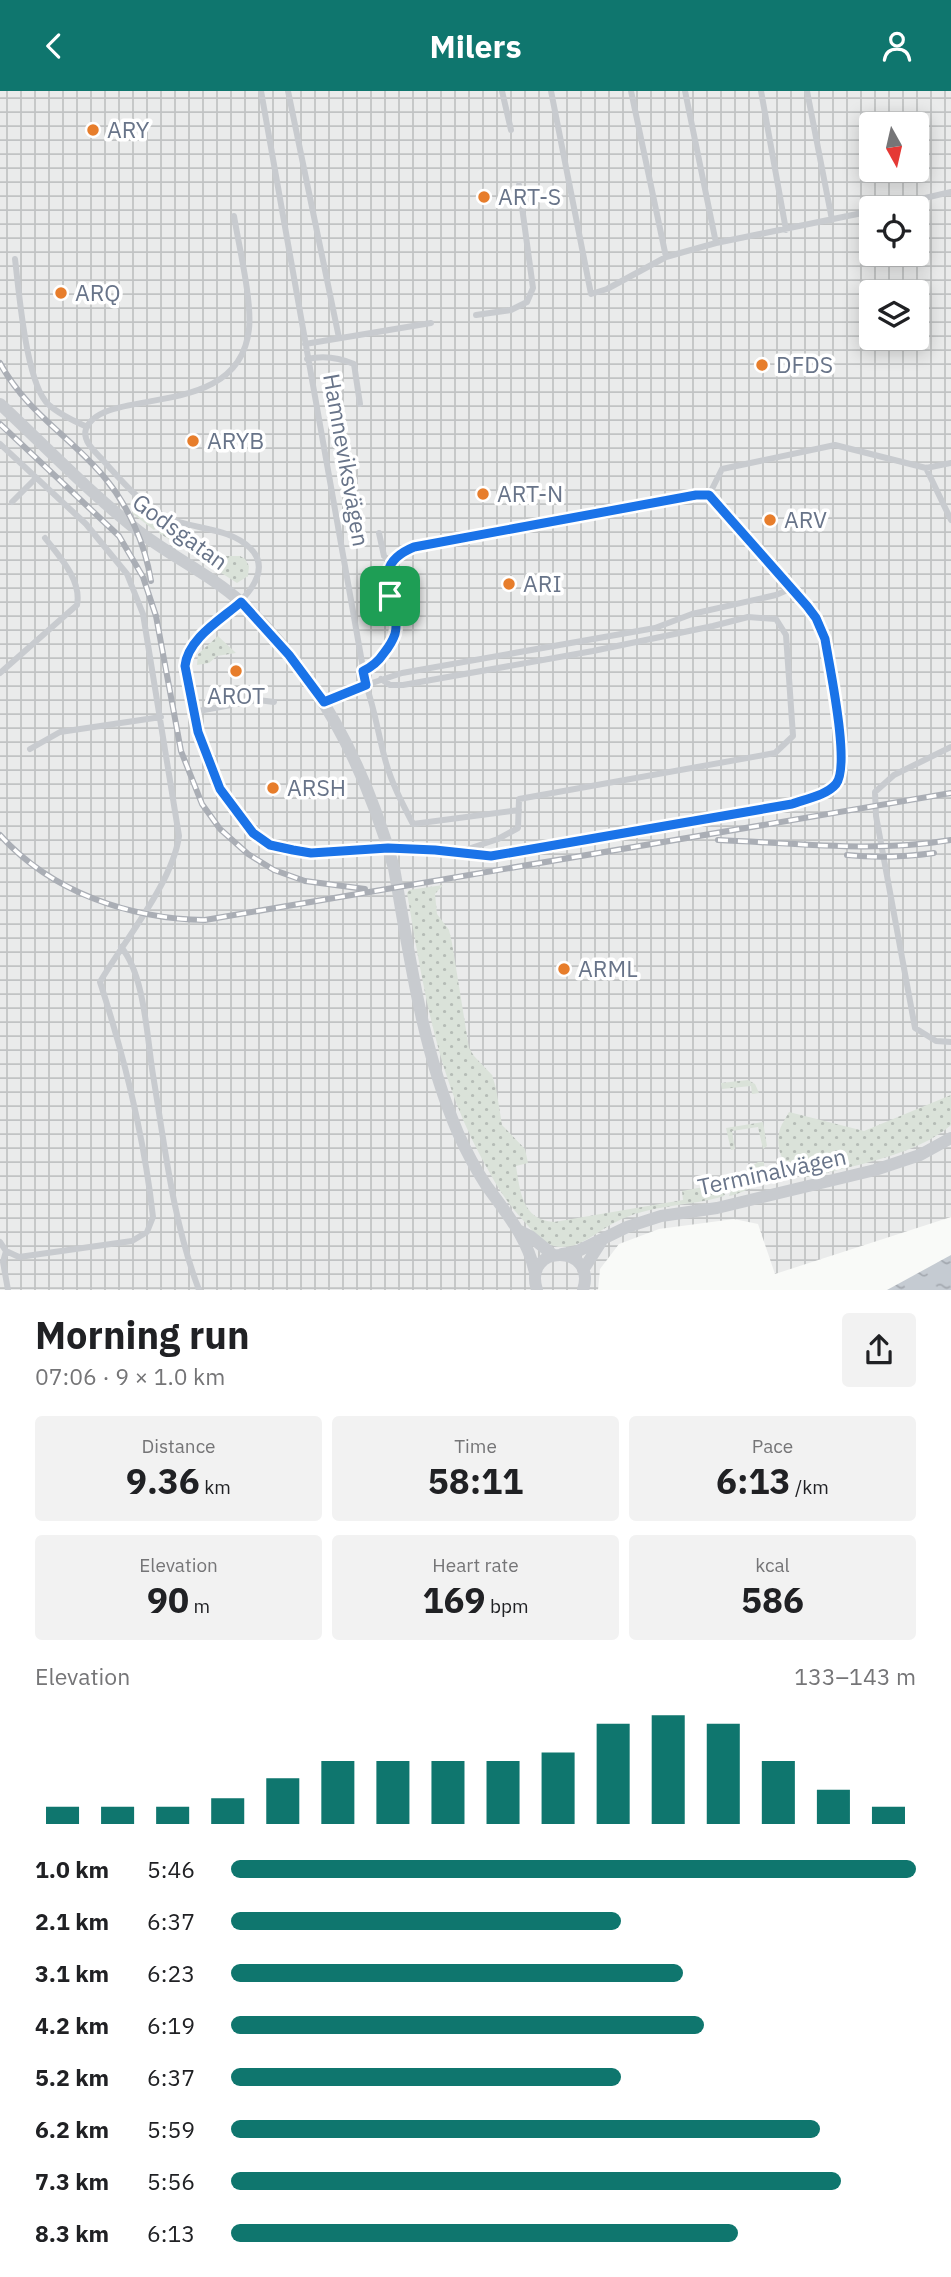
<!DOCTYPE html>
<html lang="en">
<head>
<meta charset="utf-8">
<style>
	body { margin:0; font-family:"IBM Plex Sans",sans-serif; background:#f2f2f2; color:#202124; height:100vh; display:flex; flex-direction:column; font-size:26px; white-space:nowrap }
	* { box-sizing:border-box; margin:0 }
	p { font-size:23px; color:#757577 }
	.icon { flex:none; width:38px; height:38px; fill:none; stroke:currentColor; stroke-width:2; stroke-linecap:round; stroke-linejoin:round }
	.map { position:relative; height:1199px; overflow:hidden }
	.details { display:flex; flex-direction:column; background:#fff; flex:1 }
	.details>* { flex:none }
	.needle { width:46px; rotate:172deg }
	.tools { position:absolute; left:859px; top:21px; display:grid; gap:14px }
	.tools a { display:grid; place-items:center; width:70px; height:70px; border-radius:7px; background:#fff; box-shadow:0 4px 18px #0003; font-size:35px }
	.pin { position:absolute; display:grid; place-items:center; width:60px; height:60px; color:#fff; margin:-30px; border-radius:14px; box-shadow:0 4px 10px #0006 }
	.round { display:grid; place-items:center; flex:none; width:74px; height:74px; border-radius:7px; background:#f2f2f2 }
	.headline { display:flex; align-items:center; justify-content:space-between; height:119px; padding:0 35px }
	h1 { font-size:38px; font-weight:800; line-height:52px }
	.stats { display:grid; grid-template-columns:repeat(3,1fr); gap:10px; height:119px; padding:7px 35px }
	.stats div { display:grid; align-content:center; border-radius:7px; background:#f2f2f2; text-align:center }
	.stats b { font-size:35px; font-weight:800 }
	.stats small { font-size:19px; font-weight:400 }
	.stats p { font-size:19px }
	.chart { height:196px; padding:14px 35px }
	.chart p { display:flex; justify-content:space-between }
	.chart svg { width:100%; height:126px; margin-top:7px; stroke:#0f766e; stroke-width:6 }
	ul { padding:0 35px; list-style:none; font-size:23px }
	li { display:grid; grid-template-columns:112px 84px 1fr; align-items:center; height:52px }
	li i { height:18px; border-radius:9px; background:#0f766e }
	header { display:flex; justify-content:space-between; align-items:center; height:91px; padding:0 35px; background:#0f766e; color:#fff; font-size:32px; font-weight:800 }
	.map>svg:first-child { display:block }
	.industrial { fill:url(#industrial-grid); fill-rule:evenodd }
	.grass { fill:url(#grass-dots) }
	.water { fill:url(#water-ripples) }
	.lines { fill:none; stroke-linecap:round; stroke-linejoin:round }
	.lane { stroke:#c8cbcf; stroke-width:6 }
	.street { stroke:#c8cbcf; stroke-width:12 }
	.rail-casing { stroke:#aaaeb5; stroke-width:6 }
	.rail { stroke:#fff; stroke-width:3.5; stroke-dasharray:10; stroke-linecap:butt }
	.route-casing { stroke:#fff; stroke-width:14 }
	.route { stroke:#1a73e8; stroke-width:9 }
	.poi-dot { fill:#e77d2b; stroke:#fff; stroke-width:2.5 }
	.labels { text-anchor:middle; stroke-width:7; stroke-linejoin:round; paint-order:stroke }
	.poi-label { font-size:23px; fill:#687489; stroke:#fff; text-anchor:start }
	.street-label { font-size:23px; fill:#687489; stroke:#fff }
</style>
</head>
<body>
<header><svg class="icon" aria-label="back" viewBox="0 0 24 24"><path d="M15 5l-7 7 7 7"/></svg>Milers<svg class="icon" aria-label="person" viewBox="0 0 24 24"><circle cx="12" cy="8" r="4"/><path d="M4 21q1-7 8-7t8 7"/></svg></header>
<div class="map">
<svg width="951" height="1199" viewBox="0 0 951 1199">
	<defs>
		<pattern id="industrial-grid" width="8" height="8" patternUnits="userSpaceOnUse" patternTransform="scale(1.75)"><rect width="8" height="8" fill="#eaebeb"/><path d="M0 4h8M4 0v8" fill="none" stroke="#c1c3c4"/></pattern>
		<pattern id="grass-dots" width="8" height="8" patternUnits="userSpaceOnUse" patternTransform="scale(1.75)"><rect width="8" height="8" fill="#dae2d9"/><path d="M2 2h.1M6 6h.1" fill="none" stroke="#b5bcb6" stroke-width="1.8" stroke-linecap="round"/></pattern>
		<pattern id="water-ripples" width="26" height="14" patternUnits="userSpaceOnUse" patternTransform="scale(1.75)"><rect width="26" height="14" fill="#c5cbd2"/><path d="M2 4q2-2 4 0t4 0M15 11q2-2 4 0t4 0" fill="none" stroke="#a4a9b0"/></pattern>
	</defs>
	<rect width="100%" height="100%" fill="#f9faf8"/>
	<path class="industrial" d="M0,0H951V1126L775,1183L758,1133L734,1128L659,1138L619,1153L600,1178L598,1199H0ZM872,33H917V79H872ZM872,117H917V163H872ZM872,201H917V247H872Z"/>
	<path class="grass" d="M134,410L161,432L154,439L133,423L130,412Z
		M165,435L207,465H240L245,468L249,475L248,485L237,492L159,442L161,437Z
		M218,545L236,562L217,565L209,572L197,574L198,563Z
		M443,794L435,803L437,823L449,839L452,852L469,957L474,965L492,984L496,997L502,1034L525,1058L528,1072L516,1075C520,1100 522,1129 554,1131L683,1109L682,1100L731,1091L724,1105C688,1116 650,1113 616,1131C597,1140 577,1161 554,1155C541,1152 530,1137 522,1128C504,1109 493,1088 481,1066C436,982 423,895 407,802L409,799Z
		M748,989L755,993L759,1002L752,1003L751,995L722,998L721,992Z
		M951,1004V1034C917,1064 854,1074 811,1086C788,1084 775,1064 779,1042C780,1035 786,1027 789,1021L864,1040Z
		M763,1031L767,1055L763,1058L758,1036L732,1040L735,1058L731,1059L726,1037Z
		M758,1071H764C766,1092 746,1101 729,1105L732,1097L735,1096V1087Z"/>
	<path class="water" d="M951,1164V1199H887Z"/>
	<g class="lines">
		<path class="lane" d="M261,0L366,594L324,611
			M288,0L339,247
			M502,0L511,39
			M551,0L591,203L607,198L666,166L716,152L872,120
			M631,0L666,166
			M685,0L716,152
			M761,0L786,139
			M807,0L832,129
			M882,117L951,101
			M234,125C239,156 252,209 249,238C239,332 102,294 86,338C82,349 94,360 101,367C120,388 139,411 164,425C190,439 228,435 250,457C285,491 207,534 191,556C177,577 196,636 204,659C217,692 234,732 266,751C301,772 355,758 392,758C406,758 421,758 435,759C454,760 473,765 492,764C533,763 576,750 618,743C676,733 734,724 792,713C806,708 827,704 836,692C851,675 829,574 825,548L816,528L807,515L709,404
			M15,168C19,200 26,294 49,314C60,324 74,330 87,336
			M476,224L511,219L527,211L533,197L519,94
			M305,253L431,232
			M307,268C324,264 338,266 354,273L360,313
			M0,353L86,433L127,483L143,523L179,745C173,791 124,850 100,891C125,968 144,1045 153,1126L147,1141L132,1150L19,1166L6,1160L0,1151
			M926,377L951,429
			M709,404L722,378L835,354L926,377L951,372
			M12,411L36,387
			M379,442L384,465L391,471
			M363,580C372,576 378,571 384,563C388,557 393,549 395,543C403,510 362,477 414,456L696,404H709
			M0,582L77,514C82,489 59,465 45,447
			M381,588L390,594H403L593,560L713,535L748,526L776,528L786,544L793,645L775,662L519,708L518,737L498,748L462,760
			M193,621L258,609L274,611
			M951,656L894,684L875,701L876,725L915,937L936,950L951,951
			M30,658L60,641L161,626
			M519,719L413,733C402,712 391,691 385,668C378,643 375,619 366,594L402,582L655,537L692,523L776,504L792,497
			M121,856C145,884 147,948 153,984C165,1056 173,1131 199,1199
			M6,1160L3,1171L8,1199"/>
		<path class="street" d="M0,313C45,355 89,401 137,439C170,465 213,485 242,512C319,583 366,678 394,777C410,867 422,958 458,1042C466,1060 475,1077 486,1094C506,1122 528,1147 535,1182
			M520,1140L530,1145L553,1164
			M562,1163L576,1161L627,1136L661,1125L717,1117L875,1079L920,1064L951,1047
			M583,1179L601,1151
			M537,1199C522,1152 598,1153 583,1199"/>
		<defs>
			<path id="rail" d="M0,272C26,321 71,346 105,387C129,416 145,453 151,490
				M0,333L119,445L143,486L156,525L181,660L202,713L220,738L248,763L274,779L305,790L365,798
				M0,744C51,801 130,828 205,829L951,702
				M718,749C795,752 874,762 951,749
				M847,764C876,767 905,766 934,762"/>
		</defs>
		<use href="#rail" class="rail-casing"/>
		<use href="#rail" class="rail"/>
	</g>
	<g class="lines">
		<defs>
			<path id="route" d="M696,404H709L807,515L816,527L825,548C829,574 851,675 836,693C827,704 806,708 792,713L491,765L435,759L388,757L311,762L293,759L270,754L253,742L220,698L198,641L185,575C188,547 222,528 241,511L289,564L324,611L366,594L363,580C372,576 378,571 384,562C388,557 393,549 395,543C403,510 363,477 414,456Z"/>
		</defs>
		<use href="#route" class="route-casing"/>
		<use href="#route" class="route"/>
	</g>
	<g class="poi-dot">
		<circle cx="93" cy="39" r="7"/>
		<circle cx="484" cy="106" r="7"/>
		<circle cx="61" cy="202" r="7"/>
		<circle cx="762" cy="274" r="7"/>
		<circle cx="193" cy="350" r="7"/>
		<circle cx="483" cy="403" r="7"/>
		<circle cx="770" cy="429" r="7"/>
		<circle cx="509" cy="493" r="7"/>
		<circle cx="236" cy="580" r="7"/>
		<circle cx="273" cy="697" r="7"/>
		<circle cx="564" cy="878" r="7"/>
	</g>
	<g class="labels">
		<g class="poi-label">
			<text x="107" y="47">ARY</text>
			<text x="498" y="114">ART-S</text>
			<text x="75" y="210">ARQ</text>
			<text x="776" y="282">DFDS</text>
			<text x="207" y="358">ARYB</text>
			<text x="497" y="411">ART-N</text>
			<text x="784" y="437">ARV</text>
			<text x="523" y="501">ARI</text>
			<text x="236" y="613" text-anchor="middle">AROT</text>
			<text x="287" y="705">ARSH</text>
			<text x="578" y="886">ARML</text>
		</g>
		<g class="street-label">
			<text transform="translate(346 369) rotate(80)" y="8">Hamneviksvägen</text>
			<text transform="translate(180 441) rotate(36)" y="8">Godsgatan</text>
			<text transform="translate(772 1081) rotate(-12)" y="8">Terminalvägen</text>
		</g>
	</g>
</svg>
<div class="tools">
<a><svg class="needle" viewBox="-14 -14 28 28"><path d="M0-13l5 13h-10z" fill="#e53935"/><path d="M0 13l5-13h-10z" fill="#757577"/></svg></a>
<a><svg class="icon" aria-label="locate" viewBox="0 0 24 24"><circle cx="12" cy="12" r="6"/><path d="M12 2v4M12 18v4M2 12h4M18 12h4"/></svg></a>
<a><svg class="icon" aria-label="layers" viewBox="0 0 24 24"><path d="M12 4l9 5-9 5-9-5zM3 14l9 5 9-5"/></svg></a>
</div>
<div class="pin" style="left:390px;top:505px;background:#1e9e55"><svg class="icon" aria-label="arrive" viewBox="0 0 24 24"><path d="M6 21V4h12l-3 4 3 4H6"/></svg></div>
</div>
<section class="details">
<div class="headline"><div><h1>Morning run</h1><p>07:06 · 9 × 1.0 km</p></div><a class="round"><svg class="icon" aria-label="share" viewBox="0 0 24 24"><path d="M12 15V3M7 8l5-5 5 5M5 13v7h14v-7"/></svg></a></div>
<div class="stats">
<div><p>Distance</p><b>9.36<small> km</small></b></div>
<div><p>Time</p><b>58:11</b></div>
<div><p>Pace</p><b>6:13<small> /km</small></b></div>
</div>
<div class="stats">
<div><p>Elevation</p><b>90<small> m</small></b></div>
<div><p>Heart rate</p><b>169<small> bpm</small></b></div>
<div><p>kcal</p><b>586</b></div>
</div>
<div class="chart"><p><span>Elevation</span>133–143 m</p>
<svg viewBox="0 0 160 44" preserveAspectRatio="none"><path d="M5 44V38M15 44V38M25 44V38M35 44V35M45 44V28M55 44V22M65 44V22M75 44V22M85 44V22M95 44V19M105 44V9M115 44V6M125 44V9M135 44V22M145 44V32M155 44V38"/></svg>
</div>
<ul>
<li><b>1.0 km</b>5:46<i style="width:100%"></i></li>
<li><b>2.1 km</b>6:37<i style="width:57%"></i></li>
<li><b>3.1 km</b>6:23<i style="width:66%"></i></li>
<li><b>4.2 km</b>6:19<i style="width:69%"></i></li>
<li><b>5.2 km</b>6:37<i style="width:57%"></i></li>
<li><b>6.2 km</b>5:59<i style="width:86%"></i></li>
<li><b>7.3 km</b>5:56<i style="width:89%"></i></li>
<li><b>8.3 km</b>6:13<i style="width:74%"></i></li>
</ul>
</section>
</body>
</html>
